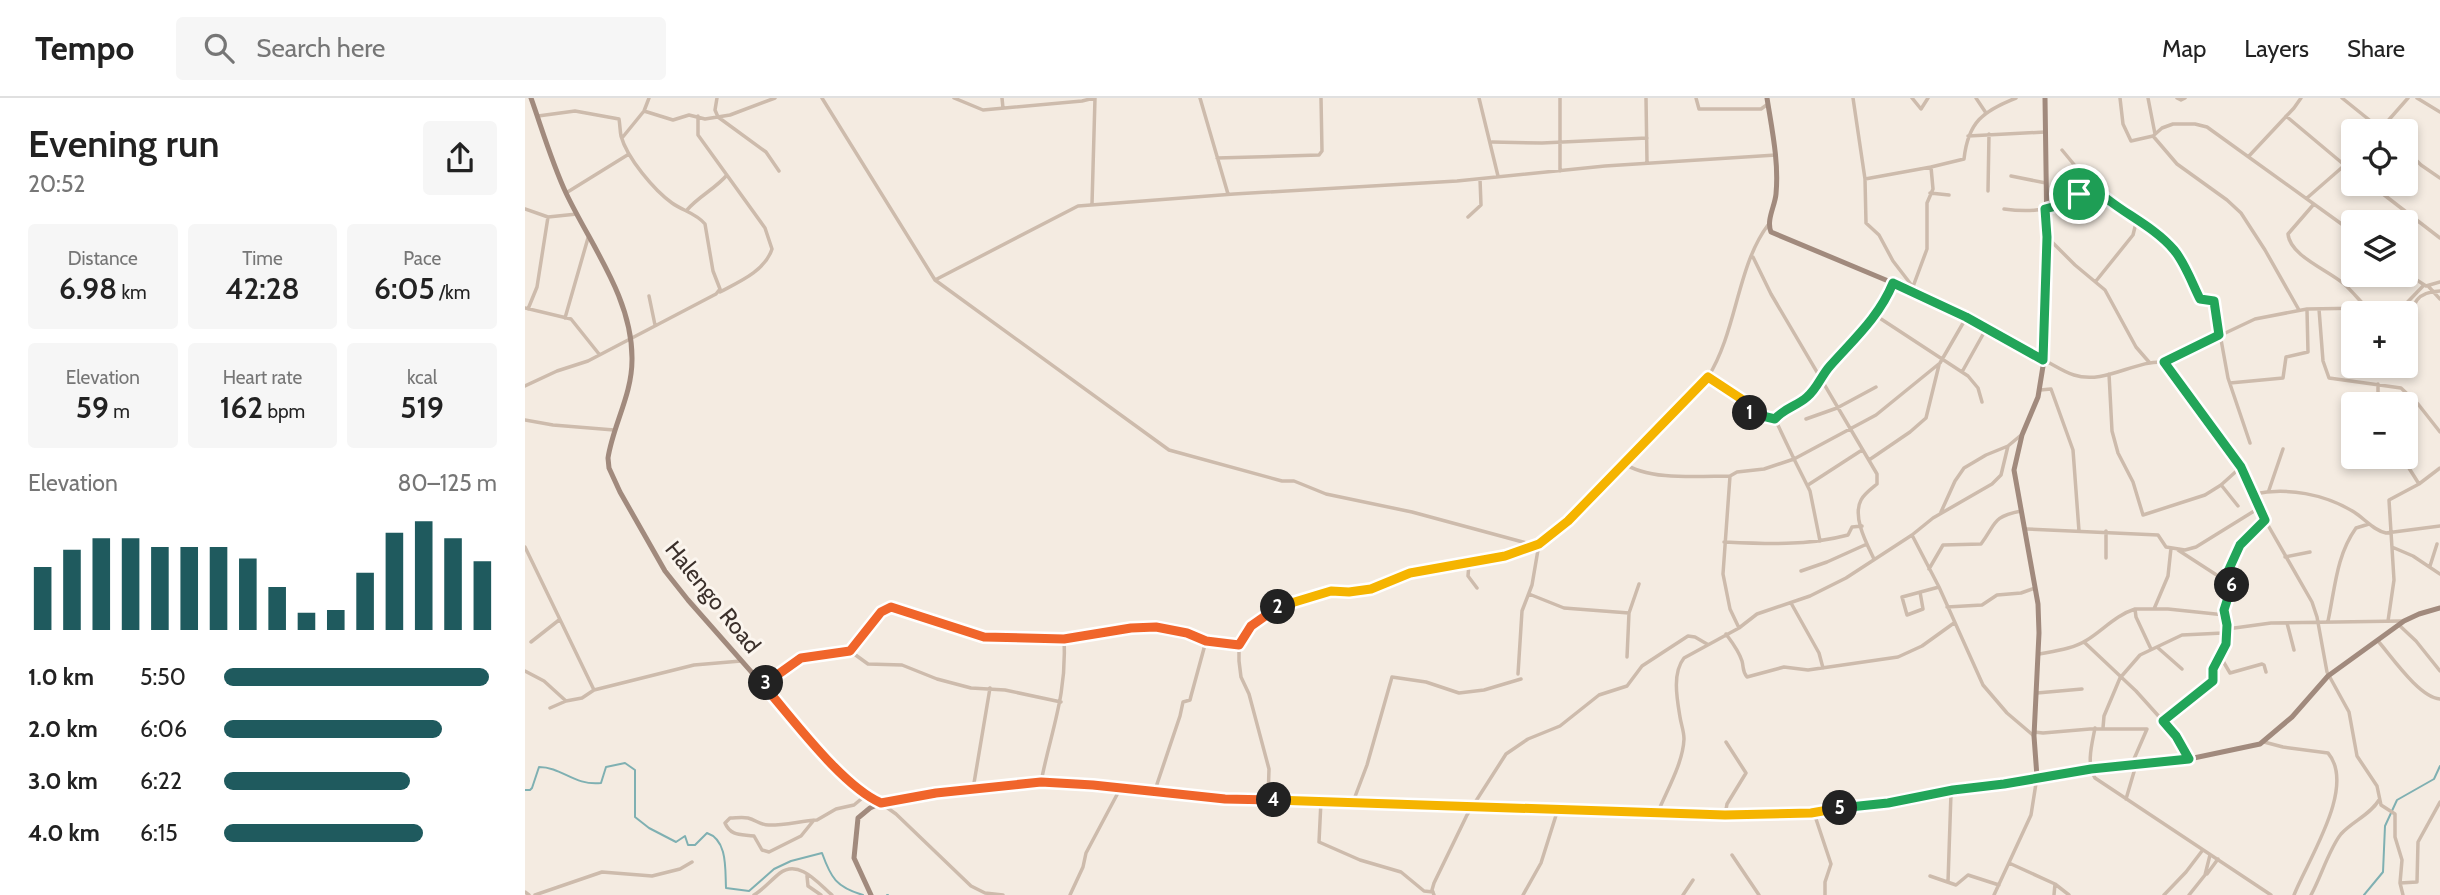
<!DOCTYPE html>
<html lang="en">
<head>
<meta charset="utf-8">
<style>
	body { margin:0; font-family:Cabin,sans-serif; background:#f6f6f6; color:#222; height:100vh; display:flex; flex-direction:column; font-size:26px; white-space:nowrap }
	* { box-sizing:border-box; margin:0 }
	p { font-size:23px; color:#767676 }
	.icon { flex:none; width:38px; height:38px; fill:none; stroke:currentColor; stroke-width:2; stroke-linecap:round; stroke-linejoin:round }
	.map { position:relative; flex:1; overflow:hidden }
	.sheet { display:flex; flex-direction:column; background:#fff; width:525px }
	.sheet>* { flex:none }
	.buttons { position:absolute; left:1816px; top:21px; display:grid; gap:14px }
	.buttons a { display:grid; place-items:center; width:77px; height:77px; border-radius:7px; background:#fff; box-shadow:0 4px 10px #0003; font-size:35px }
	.pin { position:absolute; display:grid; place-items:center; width:60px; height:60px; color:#fff; margin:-30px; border:4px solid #fff; border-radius:50%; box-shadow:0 2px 7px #0007 }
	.km { position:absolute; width:35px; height:35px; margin:-18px; border-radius:50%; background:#222; color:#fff; font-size:19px; line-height:35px; text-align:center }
	.round { display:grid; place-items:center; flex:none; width:74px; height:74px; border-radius:7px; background:#f6f6f6 }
	.summary { display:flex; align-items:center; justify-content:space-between; height:119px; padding:0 28px }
	h1 { font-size:38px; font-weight:600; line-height:52px }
	.metrics { display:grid; grid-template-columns:repeat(3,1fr); gap:10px; height:119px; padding:7px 28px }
	.metrics div { display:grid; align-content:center; border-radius:7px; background:#f6f6f6; text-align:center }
	.metrics b { font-size:30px; font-weight:600 }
	.metrics small { font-size:19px; font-weight:400 }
	.metrics p { font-size:19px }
	.chart { height:196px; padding:14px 28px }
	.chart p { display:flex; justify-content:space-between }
	.chart svg { width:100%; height:126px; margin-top:7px; stroke:#1f5a5e; stroke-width:6 }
	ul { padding:0 28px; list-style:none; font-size:23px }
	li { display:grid; grid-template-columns:112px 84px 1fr; align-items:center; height:52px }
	li i { height:18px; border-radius:9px; background:#1f5a5e }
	header { display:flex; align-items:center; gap:42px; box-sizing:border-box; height:98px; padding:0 35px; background:#fff; border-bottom:2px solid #e0e0e0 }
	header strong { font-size:33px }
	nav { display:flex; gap:38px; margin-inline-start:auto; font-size:24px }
	.search { width:490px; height:63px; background:#f6f6f6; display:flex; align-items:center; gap:18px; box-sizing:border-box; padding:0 24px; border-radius:7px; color:#767676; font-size:26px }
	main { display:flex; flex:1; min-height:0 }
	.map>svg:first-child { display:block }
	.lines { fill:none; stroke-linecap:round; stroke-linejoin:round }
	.stream { stroke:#7fb0b2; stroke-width:2 }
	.street { stroke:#cdbbac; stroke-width:3.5 }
	.secondary { stroke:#a18a7d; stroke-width:5 }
	.split-1-casing { stroke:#fff; stroke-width:14 }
	.split-2-casing { stroke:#fff; stroke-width:14 }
	.split-3-casing { stroke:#fff; stroke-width:14 }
	.split-4-casing { stroke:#fff; stroke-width:14 }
	.split-5-casing { stroke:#fff; stroke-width:14 }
	.split-6-casing { stroke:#fff; stroke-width:14 }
	.split-7-casing { stroke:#fff; stroke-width:14 }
	.split-1 { stroke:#22a559; stroke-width:9 }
	.split-2 { stroke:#f5b400; stroke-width:9 }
	.split-3 { stroke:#f0652b; stroke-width:9 }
	.split-4 { stroke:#f0652b; stroke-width:9 }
	.split-5 { stroke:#f5b400; stroke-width:9 }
	.split-6 { stroke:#22a559; stroke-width:9 }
	.split-7 { stroke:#22a559; stroke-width:9 }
	.labels { text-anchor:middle; stroke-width:6; stroke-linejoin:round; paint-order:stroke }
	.street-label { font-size:23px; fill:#3b302b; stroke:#fbf5ee }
</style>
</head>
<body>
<header>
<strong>Tempo</strong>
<div class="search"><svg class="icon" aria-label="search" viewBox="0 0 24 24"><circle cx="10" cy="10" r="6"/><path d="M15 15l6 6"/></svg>Search here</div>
<nav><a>Map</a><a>Layers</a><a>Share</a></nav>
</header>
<main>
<section class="sheet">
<div class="summary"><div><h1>Evening run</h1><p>20:52</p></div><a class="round"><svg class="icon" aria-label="share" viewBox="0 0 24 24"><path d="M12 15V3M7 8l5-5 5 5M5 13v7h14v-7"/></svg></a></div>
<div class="metrics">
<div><p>Distance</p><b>6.98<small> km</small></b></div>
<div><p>Time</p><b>42:28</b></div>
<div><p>Pace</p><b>6:05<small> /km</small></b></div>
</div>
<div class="metrics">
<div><p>Elevation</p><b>59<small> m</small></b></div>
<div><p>Heart rate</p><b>162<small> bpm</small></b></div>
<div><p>kcal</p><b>519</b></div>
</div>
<div class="chart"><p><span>Elevation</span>80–125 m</p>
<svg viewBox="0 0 160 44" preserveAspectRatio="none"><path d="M5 44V22M15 44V16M25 44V12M35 44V12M45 44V15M55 44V15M65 44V15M75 44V19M85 44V29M95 44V38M105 44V37M115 44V24M125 44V10M135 44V6M145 44V12M155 44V20"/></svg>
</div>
<ul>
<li><b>1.0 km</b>5:50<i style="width:97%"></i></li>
<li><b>2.0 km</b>6:06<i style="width:80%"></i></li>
<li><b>3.0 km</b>6:22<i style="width:68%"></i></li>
<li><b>4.0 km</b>6:15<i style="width:73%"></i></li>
</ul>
</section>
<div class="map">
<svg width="1915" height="797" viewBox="0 0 1915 797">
	<rect width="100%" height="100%" fill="#f4ebe1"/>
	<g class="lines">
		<path class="stream" d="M0,692H5L7,690L14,669C37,669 49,688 76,685L81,669L100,665L110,672V719L124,730L151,744L160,738L163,747H170L182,735C203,742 200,772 201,790L224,793L249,771L266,763L297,755C306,780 311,789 338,797
			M362,797H363
			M1839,797L1858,774L1860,728L1872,702L1909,681L1915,668"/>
		<path class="street" d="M192,0L190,12L193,19L241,54L254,73
			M297,0L410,182L644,352L757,383H769L801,396L887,414L1009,447
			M429,0L458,12L557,3L569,0
			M477,0L478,10
			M675,0L703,96
			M954,0L973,78
			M1035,0V73
			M1121,0L1122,64
			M1171,0L1174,11H1236L1243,6
			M1328,0L1340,81L1341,125L1354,137L1368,163L1388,189
			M1387,0L1396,11L1403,0
			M1451,0L1461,15
			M1595,0L1598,26L1606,43L1628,38L1637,30L1648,26H1670L1682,29L1829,135
			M1623,0L1630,36
			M1652,0L1656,2L1660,0
			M1817,0L1858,33
			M1892,0L1915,14
			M119,13L148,22L164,17L180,21L205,17L250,0
			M173,18V37L240,130L247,151C240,173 214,184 195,194
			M1761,18L1829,75
			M1854,33L1883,0
			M1443,38L1520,34
			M1628,38L1652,66L1702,102L1716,115L1740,152L1774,212
			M97,40L119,13L124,0
			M967,44L1017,45L1122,40
			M1537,52L1566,87
			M1881,52L1896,67L1915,80
			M1724,58L1769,10L1776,0
			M692,60L794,57L797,53L796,0
			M1486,78L1521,85
			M1340,81L1406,69
			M1845,86L1915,140
			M1463,93L1464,36
			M41,95L104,56
			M1405,95L1424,97
			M1782,100L1829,59
			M567,106L570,0
			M1789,106L1763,136C1765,158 1803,172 1819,186C1827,193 1834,202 1842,210
			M0,111L23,119L52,116
			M1479,111C1516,116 1537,110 1566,87C1591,113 1627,126 1649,152C1660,165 1667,185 1675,201L1689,203L1703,280L1725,345
			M162,112C174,98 190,91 202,77
			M943,119L956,107L955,81
			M1522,139L1550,167L1580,192L1611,249L1624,264
			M1228,159L1246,196L1352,376V386C1346,391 1339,396 1336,402C1327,419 1342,446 1349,461
			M1881,175L1901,188L1915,184
			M410,182L553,108L709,96L932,83L1080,68L1251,57
			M1571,183L1608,137L1612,121
			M1368,185L1350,217L1327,246L1304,269L1289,292L1250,321L1269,361L1351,317L1415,265L1441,220
			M1904,189L1915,201
			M1386,194L1402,151V105L1408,91L1406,69L1439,61C1443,24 1458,13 1491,0
			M124,198L130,227
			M0,210L46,221L74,256
			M3,211L12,189L23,119
			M1794,211L1798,263L1804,280L1876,290L1893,306L1915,334
			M1872,215L1899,187
			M1350,217L1443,278L1453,290L1457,304
			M40,220L63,140
			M1881,235C1888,211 1886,194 1915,193
			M1519,262C1529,267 1539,274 1549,277C1579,287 1610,262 1639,264L1716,369L1740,422L1787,504L1792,519L1802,574L1824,614L1832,658L1852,688L1856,707L1870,716V739L1877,762L1875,785L1878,797
			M1639,264L1730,221L1782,211L1842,210L1859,215
			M1437,274L1461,231
			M1584,276L1587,333L1593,355L1608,384L1618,417L1680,397L1696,387L1716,369
			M1183,279L1218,301L1224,314L1228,317L1249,320
			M1705,285L1758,280L1761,259L1783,254L1782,212
			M1853,286V306
			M0,288L32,273L63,263L191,196L195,191L188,173L180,126C171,115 158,113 147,105C129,92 102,60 96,38C95,33 95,27 94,21L50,13L13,18
			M1515,292L1526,291L1548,352L1554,433
			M1281,321L1312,310L1351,289
			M0,322L28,327L89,332
			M1877,359L1894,386
			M1344,362L1385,334L1401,320L1414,267
			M1099,365C1122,383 1177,378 1205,378
			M1283,387L1337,352
			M1697,388L1713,408
			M1744,392L1758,351
			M1729,396C1762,389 1800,396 1829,414C1840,421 1848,432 1861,435L1915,428
			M1416,414L1430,383L1439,370L1461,357L1483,348L1495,338
			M1501,431L1633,437L1641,449L1660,452L1671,449L1734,410
			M1581,433V460
			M1387,437L1414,489L1458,587L1482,615L1509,638
			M1199,444C1241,446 1282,448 1323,437L1327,429L1337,428
			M0,449L69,592L169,567L216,563
			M1867,449L1888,458L1915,476
			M1760,459L1785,454
			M944,466L943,478L952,490
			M1905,468L1912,446
			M1404,471L1418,447L1456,446C1472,424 1467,419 1496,413
			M1276,473L1302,464L1342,446
			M1700,480L1715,447L1740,422
			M1395,494L1398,511L1382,517L1377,499L1414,489
			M1004,496L1039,510L1104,515
			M1266,505L1294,555L1298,570
			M1422,509L1457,507L1472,497L1496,495L1510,490
			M1629,511L1643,478L1646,450
			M1803,523C1810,491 1811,458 1831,430L1844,426
			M1863,523L1869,482L1864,402L1894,386L1915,370
			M1762,525L1769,552
			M1874,527L1891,543L1915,573
			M1214,530L1205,511L1198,476L1205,378L1212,374L1239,371L1269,361L1285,393L1295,443
			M1702,531L1746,525L1878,523
			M1201,536C1207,544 1214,553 1217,563C1219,570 1217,573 1222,579L1259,569L1283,572L1373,559L1397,548L1429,525
			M1853,543C1867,559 1894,599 1915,601
			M6,544L34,522
			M1559,544L1611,593L1647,633L1662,653L1664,661
			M1632,549L1657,571
			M1626,551L1611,519L1610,511H1643L1700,517
			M325,553L343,566L377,567L412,581L446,590L480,592L536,604
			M1514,556C1530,553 1548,551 1562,542C1578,532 1591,517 1610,511
			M1695,558L1705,575L1737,566L1739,567L1741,574
			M1102,559L1104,515L1114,486
			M0,573L19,583L41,603
			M993,576L997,513L1007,487L1014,446
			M239,588L277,560L325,553L332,547L356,514L366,509L459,539L539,541L568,538L606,530L630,529L662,535L681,543L714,547
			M1512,595L1557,591
			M25,610L41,603L57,600L69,592
			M1638,623L1687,585L1688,571L1701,546L1700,533
			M1570,630C1567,646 1561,666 1570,680L1746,797
			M1578,630L1579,618L1595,580L1615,557L1657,537L1698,535L1702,531L1699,512L1707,487L1653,452
			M1509,634L1518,635L1565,631H1622L1609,661L1611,667L1601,701
			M1739,644L1758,649L1803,655C1832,689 1782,763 1769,797
			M516,684C526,633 542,597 539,542
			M448,691L465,590
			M630,692L655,618L658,604L665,602L666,598L681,543
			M743,702L744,671L724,596L716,579L714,563V547L726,529L755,508L789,497L806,493L824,494L846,491L885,475L980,458L1014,446L1043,423L1183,279C1212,233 1212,168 1243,127
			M796,703L794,744L835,762L876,774L899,793L908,794
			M828,704L842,667L867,579L901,584L934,595L959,592L996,581
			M357,706L371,716L446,788L460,795L478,797
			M1133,714C1142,692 1158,665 1159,641C1159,633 1156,626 1155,619C1152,601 1147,575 1159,560L1214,530L1232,516L1285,498L1321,480L1387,437L1408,420L1467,386L1476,377L1483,348
			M1289,715L1306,766L1300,784V797
			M1200,717L1202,706L1221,675L1201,644
			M289,722L276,738L244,754L237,752L229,738C217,736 206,739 200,725L205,720C211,720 217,719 223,720C231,722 237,728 245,727C261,727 276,723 292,722L311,711L329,707L341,697
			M1207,757L1234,797
			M1484,765L1530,786L1544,797
			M1682,776L1693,761
			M282,778L283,788L296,797
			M1405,778L1431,787L1443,777L1474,787
			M1423,784L1426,695
			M1875,785L1892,784L1893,744L1915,704
			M0,794L4,797
			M10,797L77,774L127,778L155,771L167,764
			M229,797C239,791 246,782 255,775C274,761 293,785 307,797
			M545,797L558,769L561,755L595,691
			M909,797L907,792L909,785L942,717L981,656L1003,641L1035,628L1074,597L1102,588L1117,568L1163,538L1170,539L1182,546
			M998,797L1016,765L1033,711
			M1158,797L1168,782
			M1469,797L1506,717L1512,679
			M1529,797L1530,786
			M1639,797L1661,774L1677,753
			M1664,797L1680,777L1685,757
			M1786,797C1796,779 1804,751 1816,736C1828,723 1845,717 1854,702"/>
		<path class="secondary" d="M6,0C17,31 27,65 41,95C66,148 108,201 107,262C107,297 88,327 83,360L84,370L95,394L140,473L163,502L303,661L327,686L356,705
			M1242,0C1247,32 1254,64 1251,96C1250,108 1241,122 1246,134L1368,185L1441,220L1519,262
			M1512,679L1509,638L1514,535L1513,506L1489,372L1497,337L1513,299L1519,262L1522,139L1520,0
			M346,797L329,760L333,720L345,710L356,705L391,698L516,684L552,685L722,702L949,707L1200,717L1300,714L1566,671L1664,661L1735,646L1767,619L1803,578L1879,523L1894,516L1915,510"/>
	</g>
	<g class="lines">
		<defs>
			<path id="split-1" d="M1225,315L1250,321C1258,311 1272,308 1282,299C1292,291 1296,278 1305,268C1329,241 1354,219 1368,185L1441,219L1518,262L1522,139L1520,111L1535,107L1554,96"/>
			<path id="split-2" d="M753,509L806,493L824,494L846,491L885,475L980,458L1014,446L1043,423L1183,279L1218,302L1225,315"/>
			<path id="split-3" d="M241,585L276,560L325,553L356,514L366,509L459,539L539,541L606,530L631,529L662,535L681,543L714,547L726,528L753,509"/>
			<path id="split-4" d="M241,585L239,588C268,621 317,688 356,705L411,695L516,684L568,687L700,701L749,702"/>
			<path id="split-5" d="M749,702L1200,717L1286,715L1315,710"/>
			<path id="split-6" d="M1315,710L1363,705L1428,692L1479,686L1566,671L1664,661L1651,638L1638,623L1688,583V571L1701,546L1702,527L1699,512L1707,487"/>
			<path id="split-7" d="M1554,96L1566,87C1591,113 1626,125 1649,152C1660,165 1667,185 1675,201L1689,203L1694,237L1639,264L1716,369L1740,422L1715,447L1700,480L1707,487"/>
		</defs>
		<use href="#split-1" class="split-1-casing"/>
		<use href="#split-2" class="split-2-casing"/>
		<use href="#split-3" class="split-3-casing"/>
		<use href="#split-4" class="split-4-casing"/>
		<use href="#split-5" class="split-5-casing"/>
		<use href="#split-6" class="split-6-casing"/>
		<use href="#split-7" class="split-7-casing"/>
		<use href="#split-1" class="split-1"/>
		<use href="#split-2" class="split-2"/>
		<use href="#split-3" class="split-3"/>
		<use href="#split-4" class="split-4"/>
		<use href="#split-5" class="split-5"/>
		<use href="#split-6" class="split-6"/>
		<use href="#split-7" class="split-7"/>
	</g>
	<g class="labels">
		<g class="street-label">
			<text transform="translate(188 499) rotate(51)" y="8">Halengo Road</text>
		</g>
	</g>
</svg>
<div class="buttons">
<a><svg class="icon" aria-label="locate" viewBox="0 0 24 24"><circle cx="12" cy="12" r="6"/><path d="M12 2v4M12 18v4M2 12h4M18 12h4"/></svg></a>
<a><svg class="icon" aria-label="layers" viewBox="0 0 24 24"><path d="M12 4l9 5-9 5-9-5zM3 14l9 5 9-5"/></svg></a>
<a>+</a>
<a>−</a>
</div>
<div class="pin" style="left:1554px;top:96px;background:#1e9e55"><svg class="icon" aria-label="arrive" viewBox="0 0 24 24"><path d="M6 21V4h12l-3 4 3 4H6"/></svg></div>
<b class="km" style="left:1225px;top:315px">1</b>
<b class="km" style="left:753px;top:509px">2</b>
<b class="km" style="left:241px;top:585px">3</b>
<b class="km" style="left:749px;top:702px">4</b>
<b class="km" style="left:1315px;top:710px">5</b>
<b class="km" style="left:1707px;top:487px">6</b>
</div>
</main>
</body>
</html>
